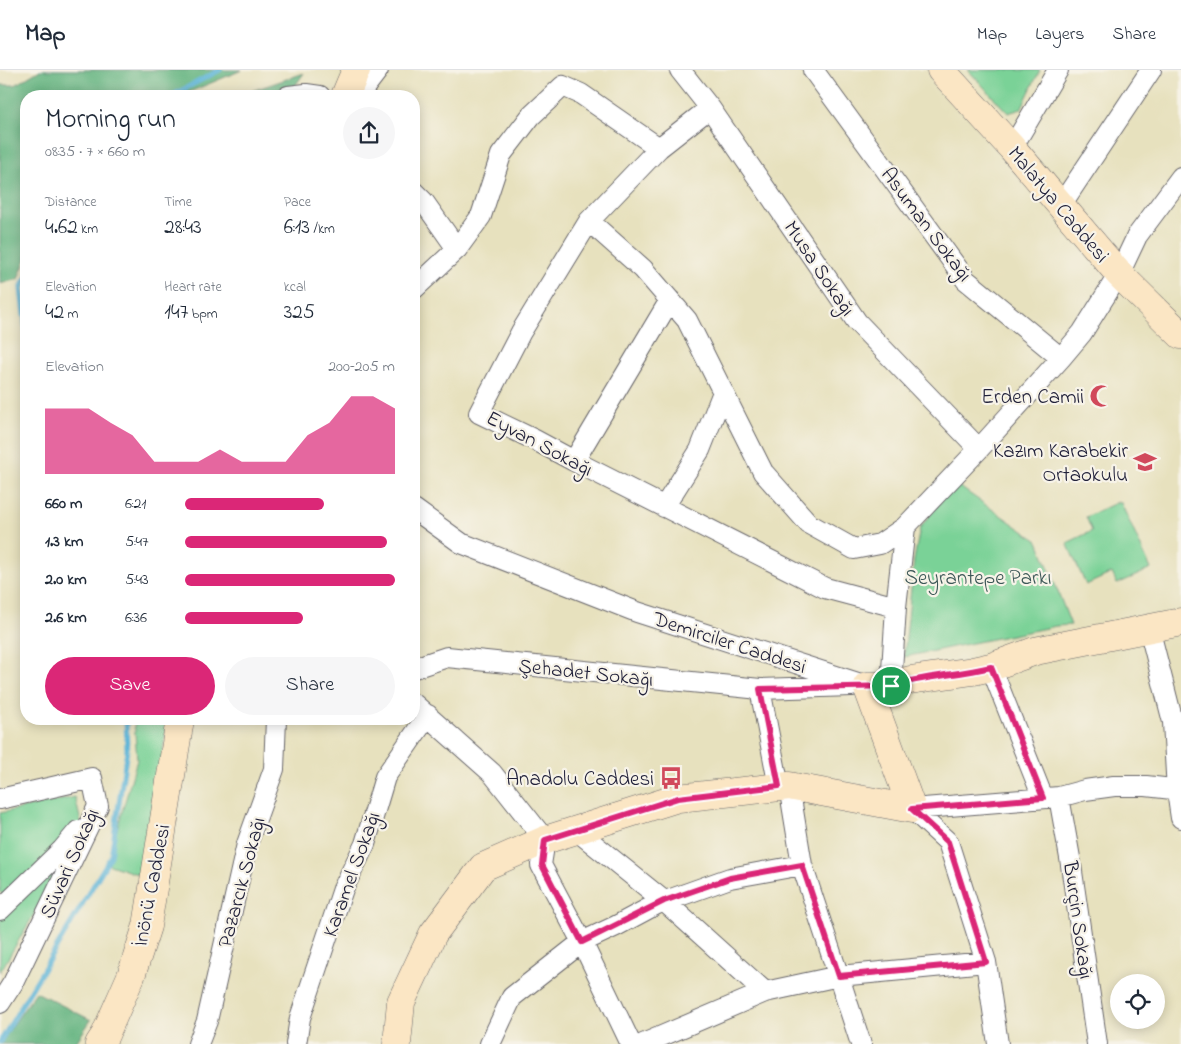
<!DOCTYPE html>
<html lang="en">
<head>
<meta charset="utf-8">
<style>
	body { margin:0; font-family:"Indie Flower",sans-serif; background:#f6f6f7; color:#1f2937; height:100vh; display:flex; flex-direction:column; font-size:19px; white-space:nowrap }
	* { box-sizing:border-box; margin:0 }
	p { font-size:16px; color:#747a83 }
	.icon { flex:none; width:28px; height:28px; fill:none; stroke:currentColor; stroke-width:2; stroke-linecap:round; stroke-linejoin:round }
	.map { position:relative; flex:1; overflow:hidden }
	.side { position:absolute; left:20px; top:20px; width:400px; height:635px; display:flex; flex-direction:column; background:#fff; border-radius:20px; box-shadow:0 2px 12px #0003 }
	.side>* { flex:none }
	.fabs { position:absolute; left:1110px; top:904px; display:grid; gap:10px }
	.fabs a { display:grid; place-items:center; width:55px; height:55px; border-radius:50%; background:#fff; box-shadow:0 2px 12px #0003; font-size:25px }
	.pin { position:absolute; display:grid; place-items:center; width:42px; height:42px; color:#fff; margin:-21px; border:2px solid #fff; border-radius:50%; box-shadow:0 1px 5px #0007 }
	.round { display:grid; place-items:center; flex:none; width:52px; height:52px; border-radius:26px; background:#f6f6f7 }
	.head { display:flex; align-items:center; justify-content:space-between; height:85px; padding:0 25px }
	h1 { font-size:28px; font-weight:600; line-height:38px }
	.stats { display:grid; grid-template-columns:repeat(3,1fr); gap:8px; height:85px; padding:5px 25px }
	.stats div { display:grid; align-content:center }
	.stats b { font-size:21px; font-weight:600 }
	.stats small { font-size:14px; font-weight:400 }
	.stats p { font-size:14px }
	.chart { height:140px; padding:10px 25px }
	.chart p { display:flex; justify-content:space-between }
	.chart svg { width:100%; height:90px; margin-top:5px; fill:#db2777; opacity:.7 }
	.action { display:flex; gap:10px; margin-top:auto; padding:10px 25px }
	.action a { flex:1; height:58px; border-radius:30px; background:#db2777; color:#fff; font-size:20px; font-weight:600; line-height:58px; text-align:center }
	.action a+a { background:#f6f6f7; color:#1f2937 }
	ul { padding:0 25px; list-style:none; font-size:16px }
	li { display:grid; grid-template-columns:80px 60px 1fr; align-items:center; height:38px }
	li i { height:12px; border-radius:6px; background:#db2777 }
	header { display:flex; align-items:center; gap:30px; box-sizing:border-box; height:70px; padding:0 25px; background:#fff; border-bottom:1px solid #e0e1e3 }
	header strong { font-size:24px }
	nav { display:flex; gap:28px; margin-inline-start:auto; font-size:18px }
	.map>svg:first-child { display:block }
	.green { fill:#7ad297; stroke:#4e7a69 }
	.forest { fill:#63b480; stroke:#426b5e }
	.lines { fill:none; stroke-linecap:round; stroke-linejoin:round }
	.stream { stroke:#5ab3d7; stroke-width:5 }
	.street-casing { stroke:#676569; stroke-width:22 }
	.secondary-casing { stroke:#676569; stroke-width:29 }
	.street { stroke:#fff; stroke-width:20 }
	.secondary { stroke:#fbe6c4; stroke-width:28 }
	.route-casing { stroke:#fff; stroke-width:10 }
	.route { stroke:#db2777; stroke-width:6 }
	.labels { text-anchor:middle; stroke-width:4.5; stroke-linejoin:round; paint-order:stroke }
	.street-label { font-size:21px; fill:#22223b; stroke:#f7f3e8 }
	.poi-label { font-size:21px; fill:#22223b; stroke:#f7f3e8; text-anchor:end }
	.park-label { font-size:21px; fill:#3c5757; stroke:#f7f3e8 }
</style>
</head>
<body>
<header>
<strong>Map</strong>
<nav><a>Map</a><a>Layers</a><a>Share</a></nav>
</header>
<div class="map">
<svg width="1181" height="974" viewBox="0 0 1181 974">
	<rect width="100%" height="100%" fill="#f7f3e8"/>
	<filter id="ink" filterUnits="userSpaceOnUse"><feTurbulence type="fractalNoise" baseFrequency=".02" numOctaves="2"/><feDisplacementMap in="SourceGraphic" scale="10" xChannelSelector="R" yChannelSelector="G"/><feConvolveMatrix kernelMatrix="1 2 1 2 8 2 1 2 1" color-interpolation-filters="sRGB"/></filter>
	<filter id="wash" filterUnits="userSpaceOnUse"><feTurbulence type="fractalNoise" baseFrequency=".0096" numOctaves="4" result="noise"/><feDisplacementMap in="SourceGraphic" scale="20" xChannelSelector="R" yChannelSelector="G"/><feGaussianBlur stdDeviation="1.12" result="paint"/><feColorMatrix in="noise" values="0 0 0 0 0 0 0 0 0 0 0 0 0 0 0 0 0 1.4 0 .05"/><feComposite in="paint" operator="in"/></filter>
	<g filter="url(#wash)">
		<rect width="100%" height="100%" fill="#e7e1be"/>
		<path class="green" d="M968,0H1040L1021,39L1008,43Z
			M954,413L1038,471L1071,555L1056,556L904,587L914,490L920,458Z
			M1120,431L1151,499L1117,514L1112,503L1086,515L1067,473L1092,461L1086,447Z
			M134,649H168L143,806L107,794L137,690Z
			M75,727L83,761L0,902V844L7,832L0,821V743Z"/>
		<path class="forest" d="M40,0H242L180,26H26V189L18,209L0,214V15H15Z
			M304,3L288,26H237Z
			M36,922L91,950L75,974H0Z"/>
		<g class="lines">
			<path class="stream" d="M171,26L220,0
				M26,208L21,218L26,262
				M0,972L111,786L127,680L126,649"/>
		</g>
	</g>
	<g filter="url(#ink)">
		<g class="lines">
			<defs>
				<path id="street" d="M680,0L710,38L857,252L979,379
					M813,0L966,210L1061,288
					M288,26L306,24L320,26
					M358,26L378,0
					M710,38L659,78L589,151L521,262L479,343L535,370L574,391L825,518L896,537
					M1012,78L1058,0
					M414,122L424,132L457,179
					M1061,135L1151,0
					M589,151L643,199L687,250L763,402L809,454L854,479L880,474L905,457L979,379L1061,288L1082,263L1119,204L1137,166L1181,107
					M414,219L457,179L481,146L501,85L531,46L563,16L581,24L659,78
					M574,391L670,230
					M664,437L700,380L723,322
					M414,439L461,473L637,542L867,616
					M1149,558L1173,652L1177,721L1181,748
					M991,597L1043,728
					M414,598L447,587L760,619L852,616
					M891,616L896,537L905,457
					M760,619L779,717
					M414,634L492,703L545,770L541,795L582,872L631,974
					M789,716L802,795L861,974
					M1059,727L1070,788L1097,974
					M0,729L92,708L98,736L13,913L0,933
					M912,739L1059,727L1085,720L1114,716H1146L1181,720
					M912,739L948,772L986,892L998,974
					M576,760L664,831L765,922L839,906L986,892
					M0,840L62,780L78,761
					M198,974L207,951L247,774L274,699L276,649
					M296,974L300,948L343,819L365,774L385,707L428,645
					M490,974L512,927L582,872L616,856L657,834L730,808L802,795
					M643,974L765,922"/>
				<path id="secondary" d="M941,0L1012,78L1119,204L1181,265
					M345,26L356,0
					M912,739L867,616H891L910,610L973,601L991,597L1035,581L1181,552
					M99,974L105,965L131,906L147,856L180,649
					M397,974L401,932L433,864L483,797L545,770L678,728L789,716L912,739"/>
			</defs>
			<use href="#street" class="street-casing"/>
			<use href="#secondary" class="secondary-casing"/>
			<use href="#street" class="street"/>
			<use href="#secondary" class="secondary"/>
		</g>
	</g>
	<g class="lines" filter="url(#ink)">
		<defs>
			<path id="route" d="M991,597L1043,728L912,739L948,772L986,892L839,906L802,795L730,808L664,831L582,872L542,795L545,770L678,728L779,716L760,619L891,616C924,606 958,605 991,597Z"/>
		</defs>
		<use href="#route" class="route-casing"/>
		<use href="#route" class="route"/>
	</g>
	<defs>
		<symbol id="mosque-bare" viewBox="-9 -9 18 18"><path d="M3.5-4.9A6 6 0 1 0 3.5 4.9A5 5 0 1 1 3.5-4.9Z" fill="#d1495b" stroke="#f7f3e8" stroke-width="2.5" paint-order="stroke"/></symbol>
		<symbol id="school-bare" viewBox="-9 -9 18 18"><path d="M0-5L7-2L0 1L-7-2ZM-4 1L0 2.5L4 1V4Q0 6-4 4Z" fill="#d1495b" stroke="#f7f3e8" stroke-width="2.5" paint-order="stroke"/></symbol>
		<symbol id="bus-bare" viewBox="-9 -9 18 18"><path d="M-5-6H5V4H4V6H2V4H-2V6H-4V4H-5ZM-3.5-4V0h7V-4ZM-3.5 1.2v1.5H-2V1.2ZM2 1.2v1.5H3.5V1.2Z" fill="#d1495b" stroke="#f7f3e8" stroke-width="2.5" paint-order="stroke"/></symbol>
	</defs>
	<g fill-rule="evenodd">
		<use href="#mosque-bare" x="1085" y="310" width="32" height="32"/>
		<use href="#school-bare" x="1129" y="376" width="32" height="32"/>
		<use href="#bus-bare" x="655" y="692" width="32" height="32"/>
	</g>
	<g class="labels">
		<g class="street-label">
			<text transform="translate(1059 134) rotate(50)" y="7">Malatya Caddesi</text>
			<text transform="translate(927 154) rotate(53)" y="7">Asuman Sokağı</text>
			<text transform="translate(820 198) rotate(56)" y="7">Musa Sokağı</text>
			<text transform="translate(540 373) rotate(28)" y="7">Eyvan Sokağı</text>
			<text transform="translate(730 572) rotate(18)" y="7">Demirciler Caddesi</text>
			<text transform="translate(586 602) rotate(6)" y="7">Şehadet Sokağı</text>
			<text transform="translate(69 793) rotate(-66)" y="7">Süvari Sokağı</text>
			<text transform="translate(351 804) rotate(-70)" y="7">Karamel Sokağı</text>
			<text transform="translate(241 812) rotate(-75)" y="7">Pazarcık Sokağı</text>
			<text transform="translate(151 815) rotate(-79)" y="7">İnönü Caddesi</text>
			<text transform="translate(1079 850) rotate(82)" y="7">Burçin Sokağı</text>
		</g>
		<g class="poi-label">
			<text x="1084" y="333">Erden Camii</text>
			<text x="1128" y="387">Kazım Karabekir<tspan x="1128" dy="24">Ortaokulu</tspan></text>
			<text x="654" y="715">Anadolu Caddesi</text>
		</g>
		<g class="park-label">
			<text x="978" y="514">Seyrantepe Parkı</text>
		</g>
	</g>
</svg>
<div class="fabs">
<a><svg class="icon" aria-label="locate" viewBox="0 0 24 24"><circle cx="12" cy="12" r="6"/><path d="M12 2v4M12 18v4M2 12h4M18 12h4"/></svg></a>
</div>
<div class="pin" style="left:891px;top:616px;background:#1e9e55"><svg class="icon" aria-label="arrive" viewBox="0 0 24 24"><path d="M6 21V4h12l-3 4 3 4H6"/></svg></div>
<section class="side">
<div class="head"><div><h1>Morning run</h1><p>08:35 · 7 × 660 m</p></div><a class="round"><svg class="icon" aria-label="share" viewBox="0 0 24 24"><path d="M12 15V3M7 8l5-5 5 5M5 13v7h14v-7"/></svg></a></div>
<div class="stats">
<div><p>Distance</p><b>4.62<small> km</small></b></div>
<div><p>Time</p><b>28:43</b></div>
<div><p>Pace</p><b>6:13<small> /km</small></b></div>
</div>
<div class="stats">
<div><p>Elevation</p><b>42<small> m</small></b></div>
<div><p>Heart rate</p><b>147<small> bpm</small></b></div>
<div><p>kcal</p><b>325</b></div>
</div>
<div class="chart"><p><span>Elevation</span>200–205 m</p>
<svg viewBox="0 0 160 44" preserveAspectRatio="none"><path d="M0 44V12L10 12L20 12L30 19L40 25L50 38L60 38L70 38L80 32L90 38L100 38L110 38L120 25L130 19L140 6L150 6L160 12V44z"/></svg>
</div>
<ul>
<li><b>660 m</b>6:21<i style="width:66%"></i></li>
<li><b>1.3 km</b>5:47<i style="width:96%"></i></li>
<li><b>2.0 km</b>5:43<i style="width:100%"></i></li>
<li><b>2.6 km</b>6:36<i style="width:56%"></i></li>
</ul>
<div class="action"><a>Save</a><a>Share</a></div>
</section>
</div>
</body>
</html>
